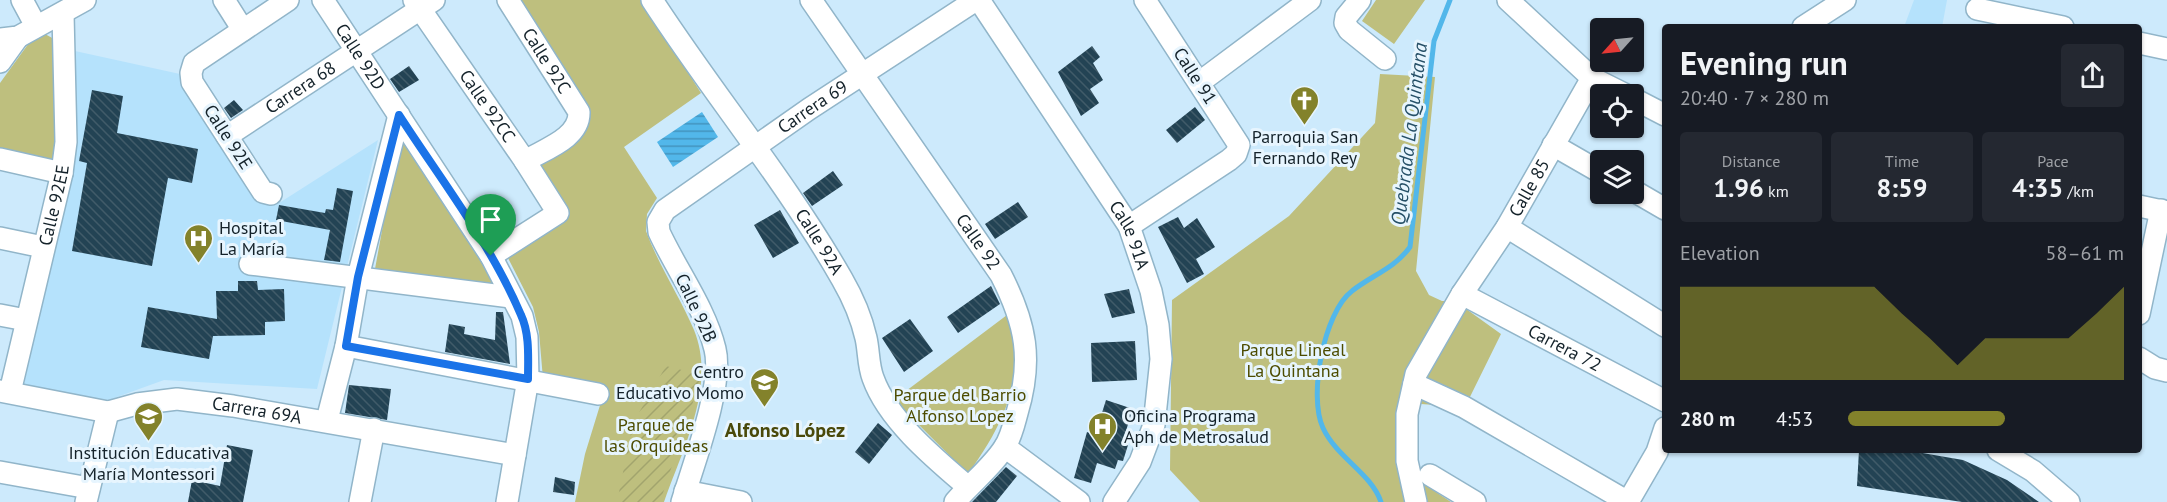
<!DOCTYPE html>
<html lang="en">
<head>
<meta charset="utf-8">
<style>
	body { margin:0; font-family:"PT Sans",sans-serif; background:#242831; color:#f1f3f6; height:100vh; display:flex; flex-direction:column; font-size:22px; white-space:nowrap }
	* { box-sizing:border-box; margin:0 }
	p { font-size:20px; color:#9ea1a6 }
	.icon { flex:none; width:33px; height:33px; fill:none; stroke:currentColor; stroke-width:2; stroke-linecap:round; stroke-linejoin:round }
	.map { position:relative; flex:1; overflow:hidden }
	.panel { position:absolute; left:1662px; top:24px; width:480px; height:429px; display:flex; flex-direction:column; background:#171b24; border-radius:6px; box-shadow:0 2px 4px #0004 }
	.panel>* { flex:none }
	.needle { width:39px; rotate:243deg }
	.controls { position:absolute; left:1590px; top:18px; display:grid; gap:12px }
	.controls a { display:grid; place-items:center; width:54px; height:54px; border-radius:6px; background:#171b24; box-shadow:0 2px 4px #0004; font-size:30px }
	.pin { position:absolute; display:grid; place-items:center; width:51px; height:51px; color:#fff; margin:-62px -26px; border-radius:50% 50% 50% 0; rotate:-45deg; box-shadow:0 0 6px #0007 }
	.pin .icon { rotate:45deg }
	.round { display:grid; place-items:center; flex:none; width:63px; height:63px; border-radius:6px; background:#242831 }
	.head { display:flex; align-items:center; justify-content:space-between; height:102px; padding:0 18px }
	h1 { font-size:33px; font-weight:800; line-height:45px }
	.figures { display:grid; grid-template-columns:repeat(3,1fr); gap:9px; height:102px; padding:6px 18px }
	.figures div { display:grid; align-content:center; border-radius:6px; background:#242831; text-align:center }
	.figures b { font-size:26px; font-weight:800 }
	.figures small { font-size:16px; font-weight:400 }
	.figures p { font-size:16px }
	.chart { height:168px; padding:12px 18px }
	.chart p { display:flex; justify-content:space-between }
	.chart svg { width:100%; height:108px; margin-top:6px; fill:#83822b; opacity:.7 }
	ul { padding:0 18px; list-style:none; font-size:20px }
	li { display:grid; grid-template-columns:96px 72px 1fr; align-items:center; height:45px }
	li i { height:15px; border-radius:8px; background:#83822b }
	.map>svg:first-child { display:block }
	.built { fill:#b5e2fc }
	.park { fill:#bebf7e }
	.garden { fill:url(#garden-furrows) }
	.water { fill:url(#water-rules) }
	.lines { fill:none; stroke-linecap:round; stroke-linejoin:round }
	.stream { stroke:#52b7ea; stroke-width:5 }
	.building { fill:url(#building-back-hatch) }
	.minor-casing { stroke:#91b5c9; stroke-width:24 }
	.minor { stroke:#fff; stroke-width:21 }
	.route-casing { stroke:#fff; stroke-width:12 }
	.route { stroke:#1a73e8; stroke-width:8 }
	.labels { text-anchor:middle; stroke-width:6; stroke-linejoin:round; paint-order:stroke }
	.street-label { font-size:18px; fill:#14222a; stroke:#e7f5fe }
	.poi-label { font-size:18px; fill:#14222a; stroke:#e7f5fe }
	.park-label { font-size:18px; fill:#4d4c00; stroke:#e7f5fe }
	.water-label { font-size:20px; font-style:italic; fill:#265067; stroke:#e7f5fe }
	.neighbourhood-label { font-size:20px; font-weight:bold; fill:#4a490a; stroke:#e7f5fe }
</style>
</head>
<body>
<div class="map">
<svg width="2167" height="502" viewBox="0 0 2167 502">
	<defs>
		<pattern id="garden-furrows" width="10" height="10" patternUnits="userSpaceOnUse" patternTransform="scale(1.5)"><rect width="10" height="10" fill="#bebf7e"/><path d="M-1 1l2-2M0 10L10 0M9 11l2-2" fill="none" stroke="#a2a46d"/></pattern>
		<pattern id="water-rules" width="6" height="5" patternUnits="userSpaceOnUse" patternTransform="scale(1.5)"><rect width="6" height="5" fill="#52b7ea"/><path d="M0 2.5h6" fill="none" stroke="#4394be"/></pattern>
		<pattern id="building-back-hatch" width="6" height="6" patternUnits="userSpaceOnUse" patternTransform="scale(1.5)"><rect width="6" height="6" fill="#234354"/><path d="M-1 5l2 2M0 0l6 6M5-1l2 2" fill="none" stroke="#415b69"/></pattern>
	</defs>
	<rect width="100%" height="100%" fill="#cdeafc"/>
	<path class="built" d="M1914,0H1947L1942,27H1904Z
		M75,51L180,74L251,195L262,204L276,205L378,140L317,389L164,380L95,405L23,389L68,177Z"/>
	<path class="park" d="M519,0H642L701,93L624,147L657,198L647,214L646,231C659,266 680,297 694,330C717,386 682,450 664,502H575L585,454L605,389L543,379L539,332L533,307L507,256L566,216L538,165L584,129Z
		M1376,0H1425L1394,44L1362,21Z
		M45,34L54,39L58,165L0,150V83L34,36Z
		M1380,74L1435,77L1416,271L1429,295L1442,301H1455L1501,334L1465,407L1406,403L1412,476L1451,502H1200L1170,470L1172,300L1289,216L1375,123Z
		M401,126L496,272L494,291L375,269Z
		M1011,312C1025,378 1006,421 968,474L894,400Z"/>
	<path class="garden" d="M666,366L702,375L660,502H617L633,423Z"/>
	<path class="water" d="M702,112L718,137L673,167L657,142Z"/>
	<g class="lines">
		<path class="stream" d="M1381,502C1371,473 1337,458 1323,428C1308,396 1324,312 1352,291C1372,275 1394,269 1410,247L1434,41L1450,0"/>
	</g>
	<path class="building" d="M1092,46L1100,57L1093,63L1103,80L1090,89L1099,103L1081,116L1058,72Z
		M409,66L419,80L399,92L390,79Z
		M92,90L123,96L117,133L198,149L192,183L168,178L152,266L72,251L87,163L79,161Z
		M234,100L243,110L231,118L224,108Z
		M1195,107L1205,120L1177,143L1166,130Z
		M833,171L843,185L812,206L803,193Z
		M337,188L353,191L340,262L324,260L330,230L276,220L279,205L325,213L326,209L333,210Z
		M1018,202L1028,217L995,239L985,224Z
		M780,210L799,243L773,258L754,225Z
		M1178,217L1184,228L1197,218L1215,247L1196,259L1204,274L1187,283L1158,227Z
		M238,281H257L258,290L284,289L285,321L265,322V335L213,336L209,359L141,347L148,307L217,319L216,291H238Z
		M991,286L1000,304L958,333L947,317Z
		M1129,289L1135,313L1112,318L1104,294Z
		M496,312H503L510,364L445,352L449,324L465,327L464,334L495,340Z
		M910,319L933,351L904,372L882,338Z
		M1135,341L1137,380L1092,382L1091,343Z
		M349,385L391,389L387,420L345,413Z
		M1106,400L1133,409L1122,443L1128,445L1123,461L1118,460L1115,469L1097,463L1091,483L1074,478L1087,432L1095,435Z
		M878,423L892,435L869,464L855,452Z
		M227,445L253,450L243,502H188L192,480L220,486Z
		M1859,450H1905L1963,460L2007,480L2039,502H1962L1857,486Z
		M1006,467L1017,476L996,502H972Z
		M555,477L575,482L574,495L553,492Z"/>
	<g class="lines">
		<defs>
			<g id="minor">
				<path d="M22,0L36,26"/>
				<path d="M224,0L243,30"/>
				<path id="s1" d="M323,0L491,256L522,316L527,337L528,379L507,502"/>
				<path id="s2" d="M414,0L525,161L558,213L491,256"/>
				<path id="s3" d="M508,0L579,112C580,138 545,149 525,161"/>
				<path id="s4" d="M652,0C713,94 786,181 842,279C853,298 861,316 866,338C869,351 868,365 873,378C888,420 934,458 968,487"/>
				<path id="s5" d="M811,0L1001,275C1026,324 1033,360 1017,413C1014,424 1011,438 1004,448C992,467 970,484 955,502"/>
				<path id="s6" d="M979,0L1129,226L1151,291L1158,325L1161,359L1154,425L1140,462L1114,502"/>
				<path d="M1360,0L1346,17L1345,23L1349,30L1385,59"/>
				<path d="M1508,0L1592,78L1624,94"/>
				<path d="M1977,9L2063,27"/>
				<path d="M1803,27L1845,0"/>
				<path d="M0,39L18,37L85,0"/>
				<path d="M2139,43L2167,49"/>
				<path d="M0,62L18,37"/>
				<path d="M1200,82L1310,0"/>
				<path d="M1634,99L1665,115"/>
				<path id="s7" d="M227,136L434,0"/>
				<path d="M1553,145L1600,172"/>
				<path d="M0,159L62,173"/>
				<path d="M1634,191L1665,209"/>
				<path d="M271,194L263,192L192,82L191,73L194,63L288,0"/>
				<path d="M2139,206L2167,212"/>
				<path d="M1129,226L1229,160L1236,154L1239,145L1145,0"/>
				<path d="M1507,227L1665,326"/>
				<path d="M0,238L43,247"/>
				<path d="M250,264L511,297"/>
				<path id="s8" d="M1462,294L1665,401"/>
				<path d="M2139,314L2161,210"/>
				<path d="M0,315L26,320"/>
				<path d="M346,346L598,394"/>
				<path d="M2139,358L2155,368L2167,371"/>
				<path d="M1414,384L1464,407L1628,502"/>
				<path id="s9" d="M0,391L108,412L137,404L177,399L233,406L515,455"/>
				<path id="s10" d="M10,392L62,173L66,142L63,14"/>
				<path d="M327,420L346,346L358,277L399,115"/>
				<path d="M1005,447L1079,502"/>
				<path d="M1998,450L2033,471L2069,502"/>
				<path d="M0,472L89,488"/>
				<path d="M1430,475L1475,502"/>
				<path d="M685,491L741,502"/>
				<path d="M86,502L108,412"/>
				<path d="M360,502L374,429"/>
				<path id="s11" d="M682,502C693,465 724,385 715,349C705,308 677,271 659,232L658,222L665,210L809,109L976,0"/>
				<path id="s12" d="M1416,502L1407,461V414L1416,374L1462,294L1507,227L1592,78"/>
				<path d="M1628,502L1657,452L1665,428"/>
			</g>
		</defs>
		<use href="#minor" class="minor-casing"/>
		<use href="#minor" class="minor"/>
	</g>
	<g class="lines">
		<defs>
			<path id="route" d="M399,115C441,180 491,244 521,315C530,334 528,359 528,379L346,346L358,277Z"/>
		</defs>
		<use href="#route" class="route-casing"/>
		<use href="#route" class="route"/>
	</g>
	<defs>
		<symbol id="church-pin" viewBox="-11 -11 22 30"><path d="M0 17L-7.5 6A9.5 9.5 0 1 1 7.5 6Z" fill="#83822b" stroke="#e7f5fe"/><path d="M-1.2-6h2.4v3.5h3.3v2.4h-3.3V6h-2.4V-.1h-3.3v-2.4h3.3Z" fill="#fff"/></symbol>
		<symbol id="hospital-pin" viewBox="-11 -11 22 30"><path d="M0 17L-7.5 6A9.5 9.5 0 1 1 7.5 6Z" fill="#83822b" stroke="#e7f5fe"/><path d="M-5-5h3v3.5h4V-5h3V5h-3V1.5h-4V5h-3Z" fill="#fff"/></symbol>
		<symbol id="school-pin" viewBox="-11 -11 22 30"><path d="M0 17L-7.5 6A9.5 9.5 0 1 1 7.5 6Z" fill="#83822b" stroke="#e7f5fe"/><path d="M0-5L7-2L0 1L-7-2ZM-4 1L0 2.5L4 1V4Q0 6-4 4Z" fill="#fff"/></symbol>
	</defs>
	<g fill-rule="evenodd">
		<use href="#church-pin" x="1288" y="84" width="33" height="45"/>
		<use href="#hospital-pin" x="182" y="222" width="33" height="45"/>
		<use href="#school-pin" x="748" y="366" width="33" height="45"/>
		<use href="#school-pin" x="132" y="400" width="33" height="45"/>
		<use href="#hospital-pin" x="1086" y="410" width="33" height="45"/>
	</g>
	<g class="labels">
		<g class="street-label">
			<text dy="6" stroke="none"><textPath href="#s1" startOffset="68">Calle 92D</textPath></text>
			<text dy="6" stroke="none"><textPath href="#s3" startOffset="72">Calle 92C</textPath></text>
			<text transform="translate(1195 76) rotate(57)" y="6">Calle 91</text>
			<text dy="6" stroke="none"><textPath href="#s7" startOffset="88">Carrera 68</textPath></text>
			<text dy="6" stroke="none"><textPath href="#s2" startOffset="129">Calle 92CC</textPath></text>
			<text dy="6" stroke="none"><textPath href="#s11" startOffset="492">Carrera 69</textPath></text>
			<text transform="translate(228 137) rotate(57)" y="6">Calle 92E</text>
			<text dy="6" stroke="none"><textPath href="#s12" startOffset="348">Calle 85</textPath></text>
			<text dy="6" stroke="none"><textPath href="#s10" startOffset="192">Calle 92EE</textPath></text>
			<text dy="6" stroke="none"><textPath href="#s6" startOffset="280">Calle 91A</textPath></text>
			<text dy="6" stroke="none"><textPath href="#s5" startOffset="294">Calle 92</textPath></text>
			<text dy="6" stroke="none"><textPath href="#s4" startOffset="294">Calle 92A</textPath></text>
			<text transform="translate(696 308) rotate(65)" y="6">Calle 92B</text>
			<text dy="6" stroke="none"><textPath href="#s8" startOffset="116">Carrera 72</textPath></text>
			<text dy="6" stroke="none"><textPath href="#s9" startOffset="261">Carrera 69A</textPath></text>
		</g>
		<g class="poi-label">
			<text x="1305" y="143">Parroquia San<tspan x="1305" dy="21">Fernando Rey</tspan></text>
			<text x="219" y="234" text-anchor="start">Hospital<tspan x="219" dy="21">La María</tspan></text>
			<text x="744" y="378" text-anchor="end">Centro<tspan x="744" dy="21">Educativo Momo</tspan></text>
			<text x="1124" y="422" text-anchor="start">Oficina Programa<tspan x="1124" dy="21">Aph de Metrosalud</tspan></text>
			<text x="149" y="459">Institución Educativa<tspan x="149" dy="21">María Montessori</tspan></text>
		</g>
		<g class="park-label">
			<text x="1293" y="356">Parque Lineal<tspan x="1293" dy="21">La Quintana</tspan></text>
			<text x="960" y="401">Parque del Barrio<tspan x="960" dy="21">Alfonso Lopez</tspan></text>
			<text x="656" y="431">Parque de<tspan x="656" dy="21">las Orquideas</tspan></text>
		</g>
		<g class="water-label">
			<text transform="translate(1409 134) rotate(-83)" y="7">Quebrada La Quintana</text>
		</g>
		<g class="neighbourhood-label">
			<text x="785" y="437">Alfonso López</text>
		</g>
	</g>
</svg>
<div class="controls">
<a><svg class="needle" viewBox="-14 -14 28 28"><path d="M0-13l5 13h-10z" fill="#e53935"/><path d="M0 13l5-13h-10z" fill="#9ea1a6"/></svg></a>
<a><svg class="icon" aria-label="locate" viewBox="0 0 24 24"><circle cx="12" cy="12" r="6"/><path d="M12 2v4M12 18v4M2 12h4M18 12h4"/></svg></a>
<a><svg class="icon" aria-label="layers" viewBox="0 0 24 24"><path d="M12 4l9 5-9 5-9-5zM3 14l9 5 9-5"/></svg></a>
</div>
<div class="pin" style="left:491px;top:256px;background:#1e9e55"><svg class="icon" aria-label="arrive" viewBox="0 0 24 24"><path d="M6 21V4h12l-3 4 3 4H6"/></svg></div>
<section class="panel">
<div class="head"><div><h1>Evening run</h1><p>20:40 · 7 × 280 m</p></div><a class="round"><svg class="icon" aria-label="share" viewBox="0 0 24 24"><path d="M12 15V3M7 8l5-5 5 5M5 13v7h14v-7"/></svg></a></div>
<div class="figures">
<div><p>Distance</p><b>1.96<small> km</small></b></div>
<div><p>Time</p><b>8:59</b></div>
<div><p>Pace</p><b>4:35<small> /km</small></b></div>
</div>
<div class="chart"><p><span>Elevation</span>58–61 m</p>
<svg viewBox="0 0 160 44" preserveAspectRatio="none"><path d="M0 44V6L10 6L20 6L30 6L40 6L50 6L60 6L70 6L80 17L90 27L100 38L110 27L120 27L130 27L140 27L150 17L160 6V44z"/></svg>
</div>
<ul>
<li><b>280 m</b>4:53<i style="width:57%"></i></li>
</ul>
</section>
</div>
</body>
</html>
